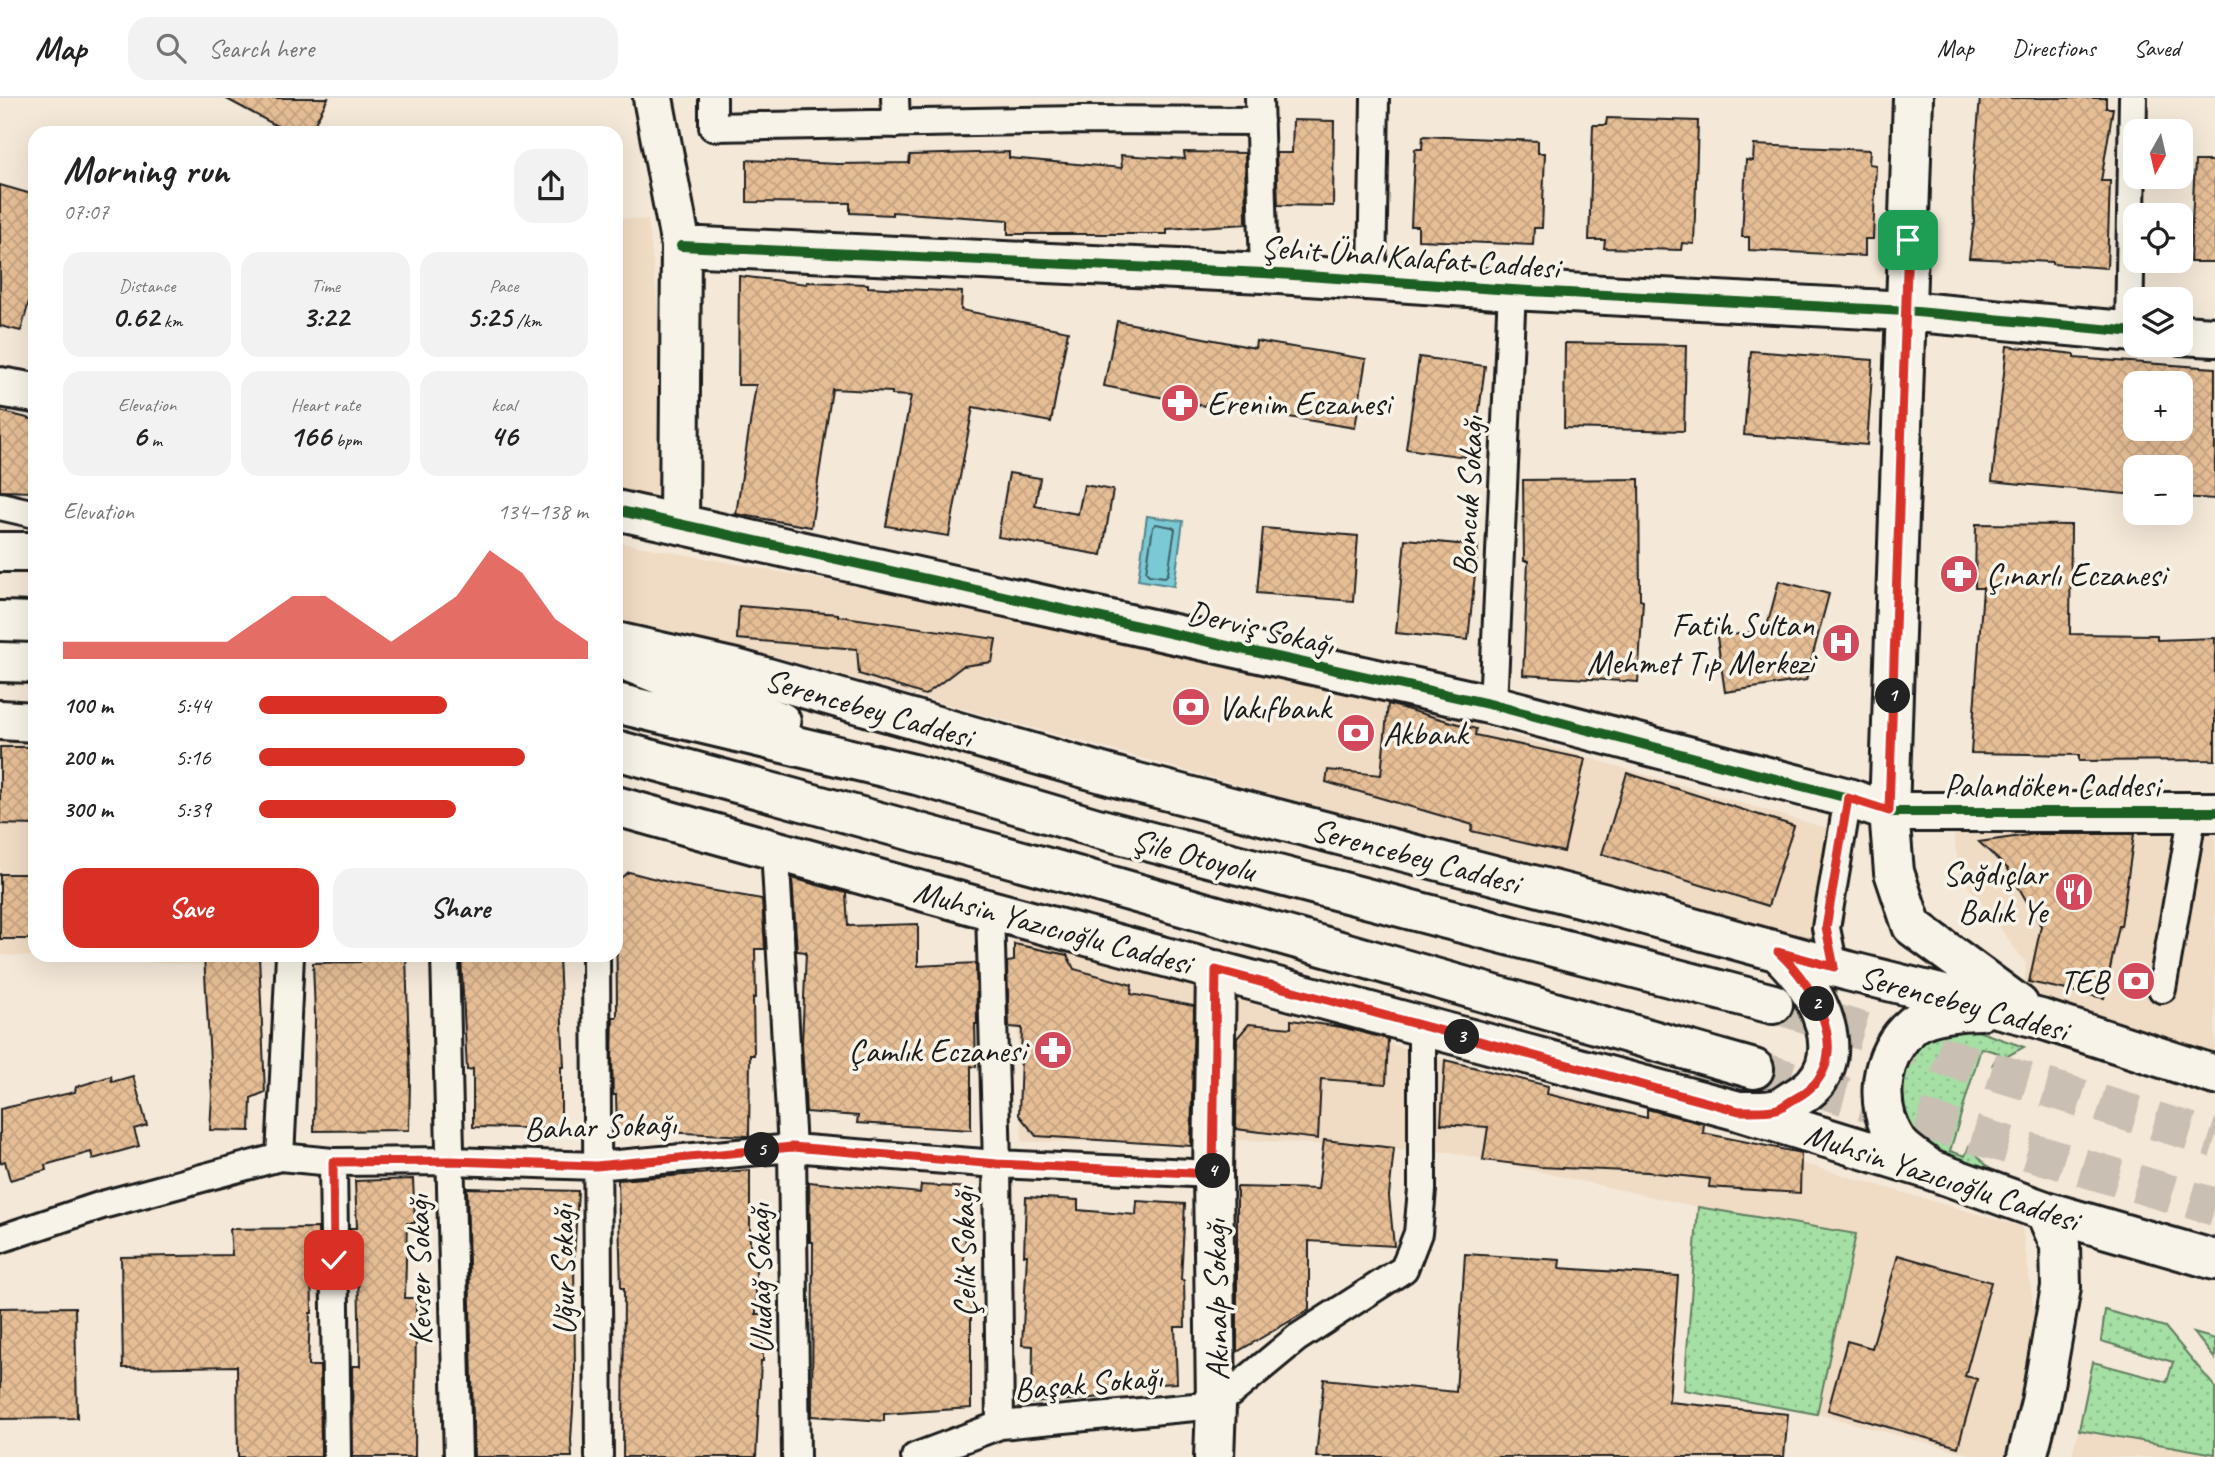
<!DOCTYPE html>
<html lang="en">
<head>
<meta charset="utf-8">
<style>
	body { margin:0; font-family:Caveat,sans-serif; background:#f2f2f2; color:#222; height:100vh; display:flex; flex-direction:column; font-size:26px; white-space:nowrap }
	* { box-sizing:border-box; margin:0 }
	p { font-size:23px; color:#767676 }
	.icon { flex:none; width:38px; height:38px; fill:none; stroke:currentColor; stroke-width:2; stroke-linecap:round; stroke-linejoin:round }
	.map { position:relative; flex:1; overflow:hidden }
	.panel { position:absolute; left:28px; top:28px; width:595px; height:836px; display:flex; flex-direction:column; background:#fff; border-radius:21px; box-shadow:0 7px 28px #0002 }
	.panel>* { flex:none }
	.needle { width:46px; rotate:188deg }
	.fabs { position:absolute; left:2123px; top:21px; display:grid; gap:14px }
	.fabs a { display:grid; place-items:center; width:70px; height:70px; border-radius:14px; background:#fff; box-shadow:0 7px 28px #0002; font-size:35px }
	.pin { position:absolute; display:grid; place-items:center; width:60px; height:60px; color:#fff; margin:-30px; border-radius:14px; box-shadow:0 4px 10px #0006 }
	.km { position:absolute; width:35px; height:35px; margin:-18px; border-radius:50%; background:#222; color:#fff; font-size:19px; line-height:35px; text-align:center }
	.round { display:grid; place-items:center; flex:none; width:74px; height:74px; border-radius:21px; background:#f2f2f2 }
	.headline { display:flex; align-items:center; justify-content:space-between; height:119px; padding:0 35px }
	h1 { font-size:38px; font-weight:700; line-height:52px }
	.metrics { display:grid; grid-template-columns:repeat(3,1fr); gap:10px; height:119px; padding:7px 35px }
	.metrics div { display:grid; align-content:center; border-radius:18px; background:#f2f2f2; text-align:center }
	.metrics b { font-size:30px; font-weight:700 }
	.metrics small { font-size:19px; font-weight:400 }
	.metrics p { font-size:19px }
	.chart { height:196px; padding:14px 35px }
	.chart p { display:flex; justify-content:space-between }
	.chart svg { width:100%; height:126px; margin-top:7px; fill:#d93025; opacity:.7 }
	.cta { display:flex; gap:14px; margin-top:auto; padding:14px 35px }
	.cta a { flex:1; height:80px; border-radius:21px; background:#d93025; color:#fff; font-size:28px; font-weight:700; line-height:80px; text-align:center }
	.cta a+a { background:#f2f2f2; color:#222 }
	ul { padding:0 35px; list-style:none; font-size:23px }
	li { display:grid; grid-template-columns:112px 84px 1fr; align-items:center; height:52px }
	li i { height:18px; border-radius:9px; background:#d93025 }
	header { display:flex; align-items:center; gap:42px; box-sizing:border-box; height:98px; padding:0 35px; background:#fff; border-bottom:2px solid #e0e0e0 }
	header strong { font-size:33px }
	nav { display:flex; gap:38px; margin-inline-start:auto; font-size:24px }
	.search { width:490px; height:63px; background:#f2f2f2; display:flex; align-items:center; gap:18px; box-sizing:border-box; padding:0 24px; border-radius:21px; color:#767676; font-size:26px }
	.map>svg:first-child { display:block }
	.built { fill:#f0dbc4 }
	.grass { fill:url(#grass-dots); stroke:#607e60; stroke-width:2 }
	.water { fill:#7ac9d5; stroke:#54848b; stroke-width:2 }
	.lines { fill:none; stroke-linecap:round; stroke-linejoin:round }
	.shore { stroke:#426166; stroke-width:2 }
	.building { fill:url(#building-cross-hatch); stroke:#1c1c1c; stroke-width:2; fill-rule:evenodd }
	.highway-tunnel { stroke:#c9bfb2; stroke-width:38; stroke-dasharray:38 19; stroke-linecap:butt }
	.street-casing { stroke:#1c1c1c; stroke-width:32 }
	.secondary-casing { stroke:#1c1c1c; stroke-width:44 }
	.highway-casing { stroke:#1c1c1c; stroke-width:44 }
	.street { stroke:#f7f3e8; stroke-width:26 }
	.secondary { stroke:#f7f3e8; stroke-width:38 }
	.highway { stroke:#f7f3e8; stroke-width:38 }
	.cycleway-casing { stroke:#f7f3e8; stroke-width:15 }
	.cycleway { stroke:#1b5e20; stroke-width:10 }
	.route-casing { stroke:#fff; stroke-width:14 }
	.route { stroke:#d93025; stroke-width:9 }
	.labels { text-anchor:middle; stroke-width:7; stroke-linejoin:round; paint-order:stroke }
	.street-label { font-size:33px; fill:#1c1c1c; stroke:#f7f3e8 }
	.poi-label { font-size:33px; fill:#1c1c1c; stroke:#f7f3e8; text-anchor:start }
</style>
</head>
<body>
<header>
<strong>Map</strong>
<div class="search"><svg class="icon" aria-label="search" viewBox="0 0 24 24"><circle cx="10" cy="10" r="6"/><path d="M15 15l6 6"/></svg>Search here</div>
<nav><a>Map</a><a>Directions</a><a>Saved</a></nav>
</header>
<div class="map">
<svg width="2215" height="1359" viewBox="0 0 2215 1359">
	<defs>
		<pattern id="grass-dots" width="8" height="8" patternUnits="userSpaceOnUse" patternTransform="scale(1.75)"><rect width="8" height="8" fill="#a5dfa4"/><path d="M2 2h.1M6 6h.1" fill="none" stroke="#8dbf8d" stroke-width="1.8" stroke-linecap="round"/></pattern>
		<pattern id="building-cross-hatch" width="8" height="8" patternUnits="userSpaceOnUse" patternTransform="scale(1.75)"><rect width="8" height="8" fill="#e6be96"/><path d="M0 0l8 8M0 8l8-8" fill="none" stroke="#c5a381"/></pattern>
	</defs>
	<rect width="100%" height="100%" fill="#f4e8d8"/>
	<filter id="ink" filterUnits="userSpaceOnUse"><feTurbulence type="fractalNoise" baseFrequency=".0143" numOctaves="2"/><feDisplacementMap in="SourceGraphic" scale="14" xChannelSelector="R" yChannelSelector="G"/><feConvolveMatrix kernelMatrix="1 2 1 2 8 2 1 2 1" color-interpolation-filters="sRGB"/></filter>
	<g filter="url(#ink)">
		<path class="built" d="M616,120L648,122L668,300L659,402L616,393Z
			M616,444L1249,560L1840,734L1817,847L773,558L616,522Z
			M0,639L35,641V858H202V867L0,857Z
			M2215,723V958L2023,903L2026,865L1960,777L1954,738L1957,724Z
			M1014,837L2022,1129L2037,1233L2006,1359H1981L1817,1316L1855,1136L1698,1109L1451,1054L1247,1042L1022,1044Z
			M2079,1332L2215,1356V1359H2071Z"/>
		<path class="grass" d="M1960,927L2024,949L1993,966L1999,955L1981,950L1950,1053L1965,1058L1969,1048L1996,1078L1927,1057L1906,1034L1896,987L1904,966L1924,939Z
			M1698,1109L1856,1136L1817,1316L1684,1292Z
			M2105,1212L2165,1229L2215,1289V1356L2079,1332L2093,1264L2167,1284L2173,1264L2101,1243Z
			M2194,1235L2215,1241V1261Z"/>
		<path class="water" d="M1147,418L1183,423L1174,488L1138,482Z"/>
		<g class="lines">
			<path class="shore" d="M1156,426L1172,429L1175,431L1168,476L1165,479L1149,477L1146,474L1153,429Z"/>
		</g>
		<path class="building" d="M225,0H328L310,35H290Z
			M1980,0H2106V10H2113L2101,83H2110L2107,170L2052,166V164L1969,160L1974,123L1973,81Z
			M1607,20L1698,23L1694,146L1682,145L1681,152L1645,151L1604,150L1605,142H1589L1593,27H1606Z
			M1293,22L1334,23L1333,108L1278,107L1276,55H1292Z
			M1423,38L1538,43V55H1545L1542,130H1534L1533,147L1418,142V128H1411L1413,84L1415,51H1422Z
			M1754,47L1870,52L1869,66L1876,67L1873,141H1865V158L1749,152V139H1742L1746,62L1753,63Z
			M1009,54V60L1122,70L1121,57L1185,61L1184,54L1245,55L1246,126L1167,131V136H1008V122L892,114V117L850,115V105L747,104V62L838,66L909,65L910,57Z
			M2195,63H2215V164H2190Z
			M0,87L35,97V181L21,233L0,228Z
			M739,178L807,186V184L868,186V189L962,194L961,212L1068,233L1051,324L973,309L949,438L886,428L911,298L892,297V294L832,291L811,429L736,416L756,287H738Z
			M1117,223L1255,250L1256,243L1366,261L1355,330L1206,305L1205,308L1104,288Z
			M1565,245L1686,247L1684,333L1564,330Z
			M2007,248L2074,256V260L2215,270V401L2180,399V369H2135V397L1992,383ZM2135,285H2180V331H2135Z
			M1751,253L1873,262L1867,347L1744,337Z
			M1419,259L1485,268L1473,360L1406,351Z
			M0,313L35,322V394L0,393Z
			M1009,375L1040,380L1035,408L1078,416L1084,387L1113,392L1102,457L998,439Z
			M1639,381L1640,502L1643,503L1638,584L1523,577L1528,463H1524L1523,382Z
			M1976,426L2071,427L2070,536L2157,537V542L2215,540V662L2079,663V657L1971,655L1983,490H1975Z
			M1263,430L1358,438L1353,503L1257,495Z
			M1405,441L1478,448L1468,542L1396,535Z
			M1779,483L1829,496L1806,582L1725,594L1717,539L1766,532Z
			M739,508L838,516V518L996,541L992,564L963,568L925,597L859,576L857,551L737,541Z
			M1388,606L1476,631L1475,637L1585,661L1564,754L1471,733L1473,727L1326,684L1328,672L1381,677Z
			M0,649H35V727L0,726Z
			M1627,675L1794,728L1768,808L1602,756Z
			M2035,736H2134L2121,828H2119L2104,900L2029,884L2041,828L2008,771L1979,744Z
			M629,774L675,786L762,801L765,851H755L756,900H753L754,957H750L749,1038L617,1032L616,997H613L612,963L613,919H617L616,783Z
			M0,776H35V841H0Z
			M792,780L846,795L848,828L918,826V868L976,865L977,926H975L976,969L971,968V1032L857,1025L858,1018L806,1014L802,946L806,854L797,853Z
			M1014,846L1067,857L1074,871L1132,887L1131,896L1194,908L1191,1048L1036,1038L1019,1017L1022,930L1009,929L1007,864L1014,863Z
			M204,858H259L265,994L251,1000L250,1033L210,1032L212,998Z
			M360,858H406L410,981L409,1032L314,1033L315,916L313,865L360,864Z
			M461,858H559L564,969H561V1031L473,1029V971L467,972Z
			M1291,922L1341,929L1388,941L1386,986L1321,981L1318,1041L1236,1031L1237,940L1249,926L1291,930Z
			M1445,962L1548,988L1547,996L1647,1020V1011L1704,1026L1703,1035L1801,1055L1800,1095L1709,1089L1710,1081L1647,1074L1541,1069L1483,1062L1488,1029L1441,1026Z
			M111,978L112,984L133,978L147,1027L134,1031L139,1048L93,1061L91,1054L45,1067L46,1072L10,1082L5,1063L0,1065V1011L75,994L76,989Z
			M1324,1042L1394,1050L1389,1098L1394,1148L1309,1143V1212L1237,1254V1089L1318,1091Z
			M750,1072V1164H756V1216H763V1263H761L756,1359H623L624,1190H621L618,1082Z
			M413,1081L415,1125H407L405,1200H416L415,1359H353L352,1268H360L358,1169H350V1130H357L355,1083Z
			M809,1084L920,1095L921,1087L970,1090L963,1171H971V1310L884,1316V1323L812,1318L813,1144H810Z
			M467,1090L578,1093L574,1160L575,1280L571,1342L572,1359H474Z
			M1026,1099L1078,1102V1112L1136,1117L1137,1103L1185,1106L1181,1182H1184L1185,1229H1175L1177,1285L1103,1289V1299L1032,1305L1033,1248L1022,1247L1027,1157H1024Z
			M318,1130L319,1168H311L312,1215H310L308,1268H320L321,1359H238L237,1268L123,1270L121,1159L232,1157L230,1131Z
			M1465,1156L1560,1162L1559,1170L1678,1178L1669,1304L1788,1316L1784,1359H1316L1324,1281L1456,1294Z
			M1898,1157L1991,1184L1965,1278L1977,1281L1958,1349L1828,1312L1847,1243L1872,1250Z
			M75,1209L77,1320L0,1321V1210Z"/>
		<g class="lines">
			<path class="highway-tunnel" d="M1773,906L2215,1041
				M1754,971L2215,1109"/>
			<defs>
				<path id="street" d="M713,0V29L1080,22L1260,23
					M895,0L896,26
					M1259,0L1264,175
					M1372,181L1375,0
					M2129,234L2133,0
					M0,408L35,416
					M1493,607L1512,192
					M775,751L792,1050L796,1359
					M990,812L997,1066L1000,1327
					M445,858L458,1359
					M596,858L599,1359
					M1834,869L1826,830L1848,700
					M2162,891L2193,714
					M280,1059L290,858
					M333,1064L337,1359
					M0,1141L102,1107L280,1059L333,1064L451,1063L596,1068L792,1050L997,1066L1213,1076
					M915,1359L1000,1327L1216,1307L1297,1240L1404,1171L1418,1135L1422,1092V928"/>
				<path id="secondary" d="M653,0L681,148L679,426
					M1913,0L1889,714L1894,774L1912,828L2019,907
					M681,148L1264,175L1512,192L1906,213L2135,234
					M2180,237L2215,239
					M0,289L35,295
					M616,412L1493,607L1848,700L1889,714H2215
					M0,454H35
					M616,544L736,571L1134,684L1606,806L1848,873L2041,921L2215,977
					M0,622L35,624
					M616,708L990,812L1739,1013L1931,1072L2045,1113L2215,1162
					M1744,1013C1755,1013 1767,1014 1777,1011C1784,1009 1790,1003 1796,1000C1859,966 1817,889 1778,854
					M1926,1068C1916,1061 1904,1053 1897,1044C1873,1007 1879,955 1913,927C1927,915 1962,912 1981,912
					M1214,1359L1216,1307L1213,1076L1216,872
					M2027,1359L2041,1304L2061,1189L2060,1147L2045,1113"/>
				<path id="highway" d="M0,523L35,524
					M616,559L781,624
					M0,564L35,565
					M616,605L917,677L1097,730L1773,906
					M616,652L1059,773L1754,971"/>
			</defs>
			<use href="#street" class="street-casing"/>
			<use href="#secondary" class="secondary-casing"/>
			<use href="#highway" class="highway-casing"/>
			<use href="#street" class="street"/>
			<use href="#secondary" class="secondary"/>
			<use href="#highway" class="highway"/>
			<defs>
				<path id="cycleway" d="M681,148L1264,175L1512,192L1906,213L2135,234
					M616,412L1493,607L1848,700L1889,714H2215"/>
			</defs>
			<use href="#cycleway" class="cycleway-casing"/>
			<use href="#cycleway" class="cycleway"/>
		</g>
	</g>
	<g class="lines" filter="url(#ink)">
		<defs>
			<path id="route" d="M334,1162L333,1064L451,1063L596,1068L792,1049L997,1066L1213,1076L1216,872L1739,1013C1751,1013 1765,1014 1777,1011C1783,1009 1790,1003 1796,1000C1859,966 1817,889 1778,854L1834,869L1826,830L1848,700L1889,713L1908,142"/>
		</defs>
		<use href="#route" class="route-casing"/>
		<use href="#route" class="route"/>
	</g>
	<defs>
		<symbol id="pharmacy-disc" viewBox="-11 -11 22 22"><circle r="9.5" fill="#d1495b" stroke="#f7f3e8"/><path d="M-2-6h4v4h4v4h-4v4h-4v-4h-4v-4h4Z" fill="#fff"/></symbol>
		<symbol id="hospital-disc" viewBox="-11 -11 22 22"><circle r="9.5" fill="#d1495b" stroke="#f7f3e8"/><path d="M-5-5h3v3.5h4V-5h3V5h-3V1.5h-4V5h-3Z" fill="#fff"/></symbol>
		<symbol id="bank-disc" viewBox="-11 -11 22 22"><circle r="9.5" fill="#d1495b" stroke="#f7f3e8"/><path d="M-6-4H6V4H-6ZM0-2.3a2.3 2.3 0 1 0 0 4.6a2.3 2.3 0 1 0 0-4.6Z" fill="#fff"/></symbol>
		<symbol id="restaurant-disc" viewBox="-11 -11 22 22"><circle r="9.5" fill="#d1495b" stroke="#f7f3e8"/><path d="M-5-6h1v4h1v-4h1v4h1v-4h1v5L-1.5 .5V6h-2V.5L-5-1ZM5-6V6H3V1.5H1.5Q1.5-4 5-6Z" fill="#fff"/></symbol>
	</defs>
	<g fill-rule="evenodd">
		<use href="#pharmacy-disc" x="1158" y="283" width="44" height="44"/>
		<use href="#pharmacy-disc" x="1937" y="454" width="44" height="44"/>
		<use href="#hospital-disc" x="1819" y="523" width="44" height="44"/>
		<use href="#bank-disc" x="1169" y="587" width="44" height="44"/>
		<use href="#bank-disc" x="1334" y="613" width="44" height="44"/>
		<use href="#restaurant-disc" x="2052" y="772" width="44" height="44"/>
		<use href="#bank-disc" x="2114" y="861" width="44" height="44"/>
		<use href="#pharmacy-disc" x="1031" y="930" width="44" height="44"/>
	</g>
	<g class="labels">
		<g class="street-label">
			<text transform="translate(1410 158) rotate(4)" y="12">Şehit Ünal Kalafat Caddesi</text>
			<text transform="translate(1467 398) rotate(-87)" y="12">Boncuk Sokağı</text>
			<text transform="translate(1261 529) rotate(13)" y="12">Derviş Sokağı</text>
			<text transform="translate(869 609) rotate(16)" y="12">Serencebey Caddesi</text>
			<text x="2052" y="699">Palandöken Caddesi</text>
			<text transform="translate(1194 756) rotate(15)" y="12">Şile Otoyolu</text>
			<text transform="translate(1416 757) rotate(15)" y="12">Serencebey Caddesi</text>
			<text transform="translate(1053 828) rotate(15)" y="12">Muhsin Yazıcıoğlu Caddesi</text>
			<text transform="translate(1964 904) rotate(15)" y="12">Serencebey Caddesi</text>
			<text transform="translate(600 1027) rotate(-2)" y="12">Bahar Sokağı</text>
			<text transform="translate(1942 1078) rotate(18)" y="12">Muhsin Yazıcıoğlu Caddesi</text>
			<text transform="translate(963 1154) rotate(-91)" y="12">Çelik Sokağı</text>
			<text transform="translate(418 1172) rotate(-91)" y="12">Kevser Sokağı</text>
			<text transform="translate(562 1172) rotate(-91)" y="12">Uğur Sokağı</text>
			<text transform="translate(759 1181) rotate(-91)" y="12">Uludağ Sokağı</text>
			<text transform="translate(1215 1202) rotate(-91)" y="12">Akınalp Sokağı</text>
			<text transform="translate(1088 1284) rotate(-5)" y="12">Başak Sokağı</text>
		</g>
		<g class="poi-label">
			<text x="1207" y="317">Erenim Eczanesi</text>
			<text x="1986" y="488">Çınarlı Eczanesi</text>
			<text x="1814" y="538" text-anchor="end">Fatih Sultan<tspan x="1814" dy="38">Mehmet Tıp Merkezi</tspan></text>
			<text x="1218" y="621">Vakıfbank</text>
			<text x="1383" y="647">Akbank</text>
			<text x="2047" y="787" text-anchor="end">Sağdıçlar<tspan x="2047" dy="38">Balık Ye</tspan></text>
			<text x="2109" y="895" text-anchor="end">TEB</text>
			<text x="1026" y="964" text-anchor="end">Çamlık Eczanesi</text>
		</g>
	</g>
</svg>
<div class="fabs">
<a><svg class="needle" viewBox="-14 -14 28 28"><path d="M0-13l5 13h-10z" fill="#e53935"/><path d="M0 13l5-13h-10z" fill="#767676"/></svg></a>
<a><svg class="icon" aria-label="locate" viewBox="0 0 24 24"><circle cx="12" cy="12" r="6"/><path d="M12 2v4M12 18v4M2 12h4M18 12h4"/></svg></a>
<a><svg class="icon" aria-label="layers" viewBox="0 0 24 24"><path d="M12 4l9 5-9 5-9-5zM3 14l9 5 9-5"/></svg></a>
<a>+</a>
<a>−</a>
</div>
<div class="pin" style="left:1908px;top:142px;background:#1e9e55"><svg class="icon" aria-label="arrive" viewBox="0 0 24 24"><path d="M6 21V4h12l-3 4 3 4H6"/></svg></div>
<div class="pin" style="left:334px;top:1162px;background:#d93025"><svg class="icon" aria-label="check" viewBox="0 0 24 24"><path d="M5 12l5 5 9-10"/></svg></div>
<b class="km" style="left:1893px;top:598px">1</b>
<b class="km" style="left:1817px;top:906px">2</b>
<b class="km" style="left:1462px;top:939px">3</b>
<b class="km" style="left:1213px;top:1073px">4</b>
<b class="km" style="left:762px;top:1052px">5</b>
<section class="panel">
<div class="headline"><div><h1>Morning run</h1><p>07:07</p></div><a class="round"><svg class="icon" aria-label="share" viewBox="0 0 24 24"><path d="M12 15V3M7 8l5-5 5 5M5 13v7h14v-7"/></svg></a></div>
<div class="metrics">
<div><p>Distance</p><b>0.62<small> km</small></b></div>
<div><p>Time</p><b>3:22</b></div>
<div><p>Pace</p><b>5:25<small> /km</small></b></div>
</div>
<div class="metrics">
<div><p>Elevation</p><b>6<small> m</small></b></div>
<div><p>Heart rate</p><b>166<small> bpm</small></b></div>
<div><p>kcal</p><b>46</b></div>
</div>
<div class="chart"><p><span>Elevation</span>134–138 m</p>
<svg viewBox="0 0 160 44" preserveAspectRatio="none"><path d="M0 44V38L10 38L20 38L30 38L40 38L50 38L60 30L70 22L80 22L90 30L100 38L110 30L120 22L130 6L140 14L150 30L160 38V44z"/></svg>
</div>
<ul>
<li><b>100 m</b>5:44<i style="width:57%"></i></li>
<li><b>200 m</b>5:16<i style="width:81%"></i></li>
<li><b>300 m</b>5:39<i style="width:60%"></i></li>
</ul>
<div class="cta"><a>Save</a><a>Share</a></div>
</section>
</div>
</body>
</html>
